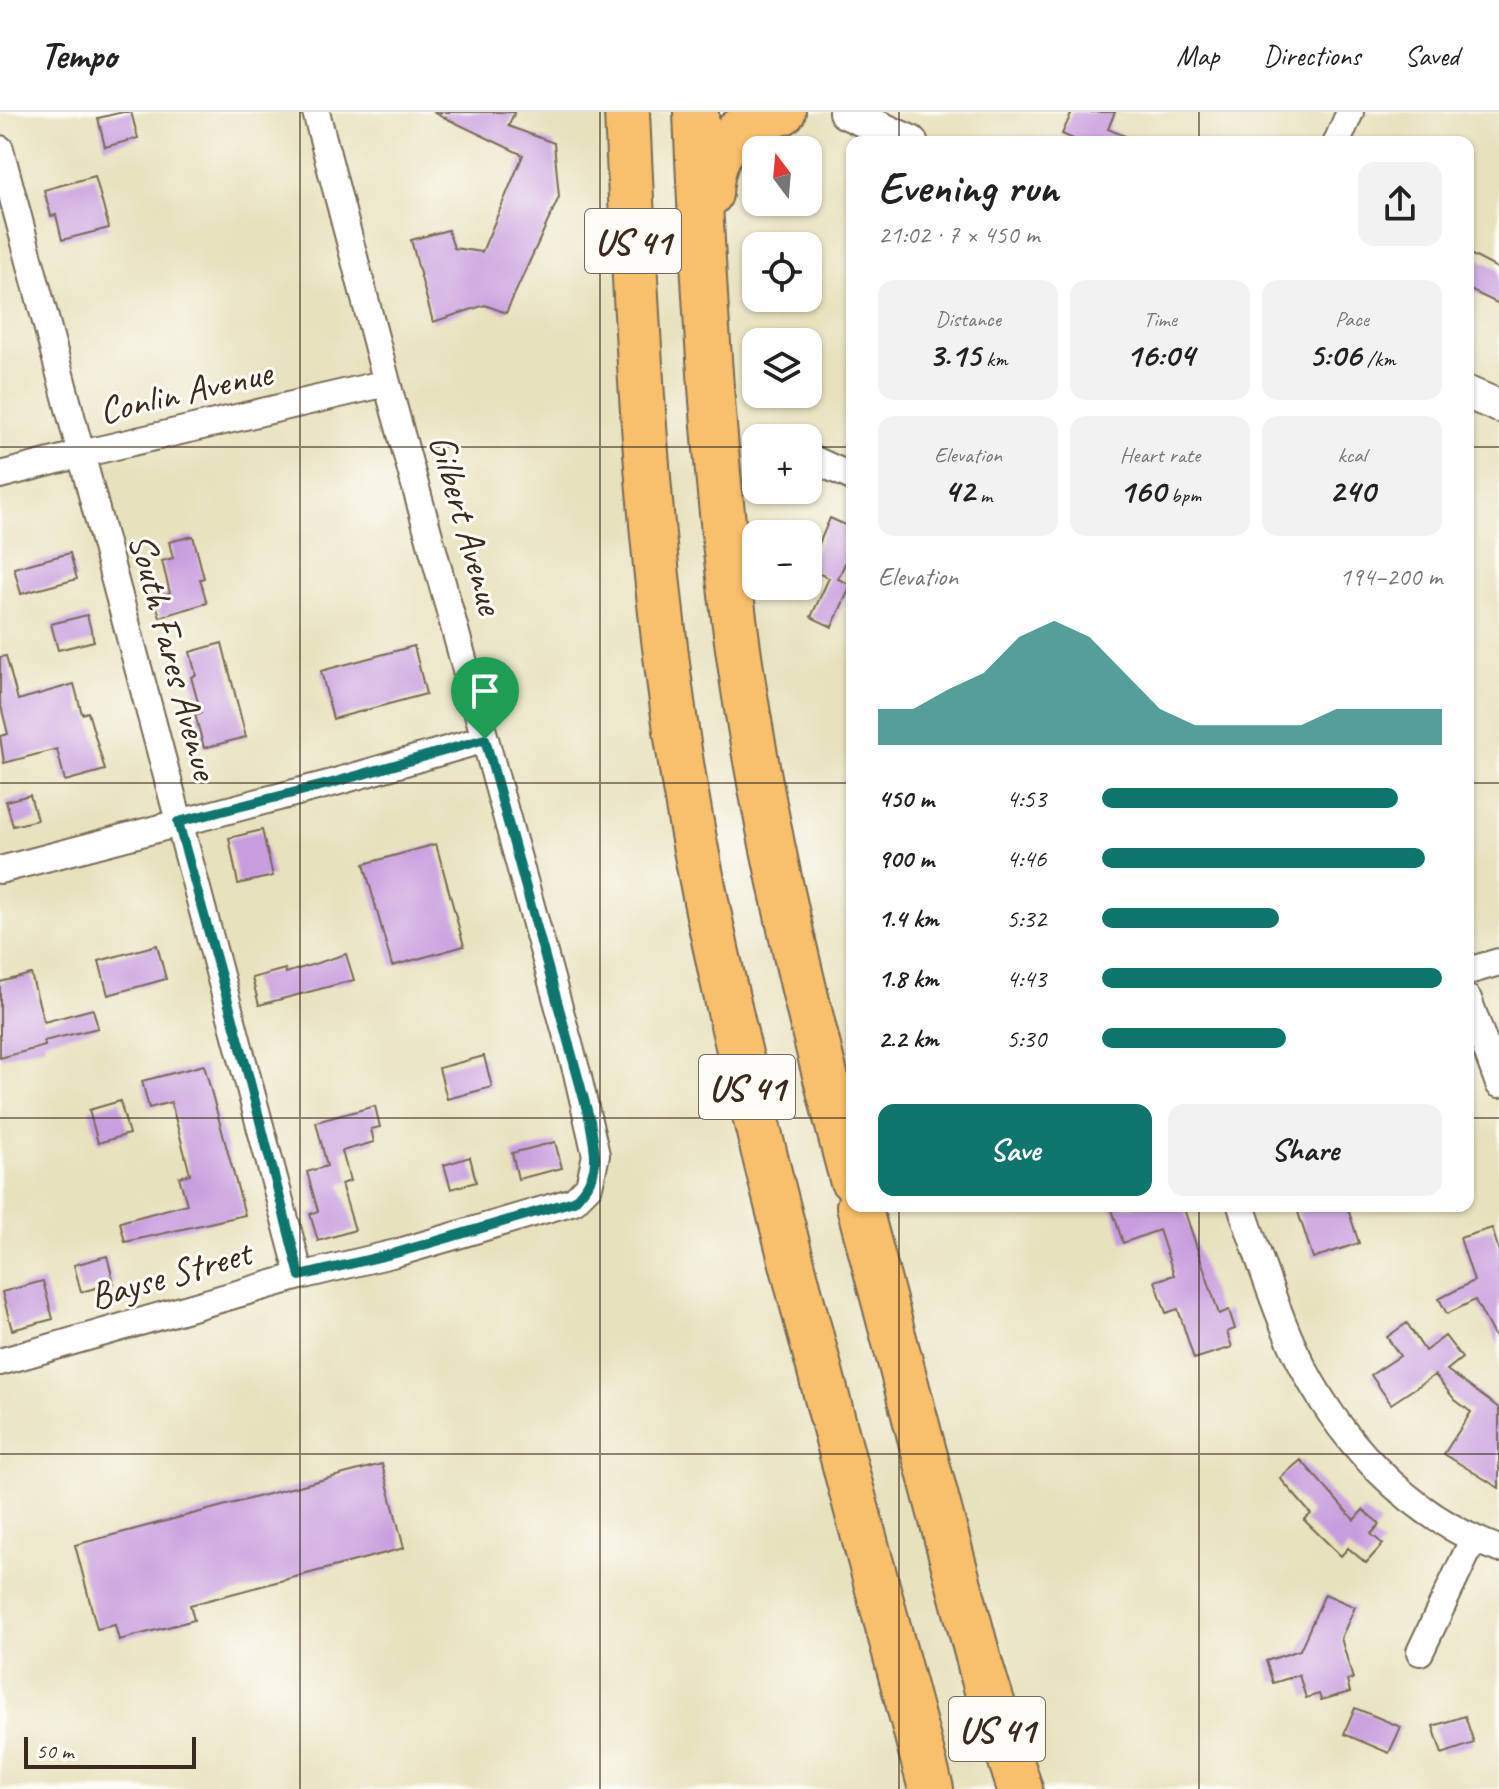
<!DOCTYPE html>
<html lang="en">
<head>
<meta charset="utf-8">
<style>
	body { margin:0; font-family:Caveat,sans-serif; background:#f2f2f2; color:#222; height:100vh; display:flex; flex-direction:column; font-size:30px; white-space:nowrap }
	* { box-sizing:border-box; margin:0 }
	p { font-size:26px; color:#767676 }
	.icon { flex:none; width:44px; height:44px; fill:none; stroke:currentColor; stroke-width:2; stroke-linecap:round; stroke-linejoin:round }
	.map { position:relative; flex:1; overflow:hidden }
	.side { position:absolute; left:846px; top:24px; width:628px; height:1076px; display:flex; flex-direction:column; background:#fff; border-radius:16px; box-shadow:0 2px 6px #0004 }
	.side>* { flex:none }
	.needle { width:52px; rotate:344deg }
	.buttons { position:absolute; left:742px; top:24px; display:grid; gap:16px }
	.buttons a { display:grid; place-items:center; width:80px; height:80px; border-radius:16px; background:#fff; box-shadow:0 2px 6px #0004; font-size:40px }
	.scale { position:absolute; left:24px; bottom:20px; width:172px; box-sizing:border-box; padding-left:8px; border:4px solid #3b2a1e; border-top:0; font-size:22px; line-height:28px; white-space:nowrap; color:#3b2a1e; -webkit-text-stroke:6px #fdfcf7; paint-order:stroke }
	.pin { position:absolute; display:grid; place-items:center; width:68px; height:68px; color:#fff; margin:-82px -34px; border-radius:50% 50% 50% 0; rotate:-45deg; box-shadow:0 0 8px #0007 }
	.pin .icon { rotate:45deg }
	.round { display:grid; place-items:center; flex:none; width:84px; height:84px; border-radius:16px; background:#f2f2f2 }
	.head { display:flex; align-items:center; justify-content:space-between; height:136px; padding:0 32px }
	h1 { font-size:44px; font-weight:600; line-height:60px }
	.figures { display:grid; grid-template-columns:repeat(3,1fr); gap:12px; height:136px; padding:8px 32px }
	.figures div { display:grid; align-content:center; border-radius:16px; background:#f2f2f2; text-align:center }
	.figures b { font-size:34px; font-weight:600 }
	.figures small { font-size:22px; font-weight:400 }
	.figures p { font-size:22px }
	.chart { height:224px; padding:16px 32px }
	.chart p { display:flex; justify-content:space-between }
	.chart svg { width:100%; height:144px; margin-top:8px; fill:#0f766e; opacity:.7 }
	.button { display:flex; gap:16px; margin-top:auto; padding:16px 32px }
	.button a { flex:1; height:92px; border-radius:16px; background:#0f766e; color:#fff; font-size:32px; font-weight:600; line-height:92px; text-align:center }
	.button a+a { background:#f2f2f2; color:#222 }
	ul { padding:0 32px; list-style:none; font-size:26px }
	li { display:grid; grid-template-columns:128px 96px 1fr; align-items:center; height:60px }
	li i { height:20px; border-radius:10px; background:#0f766e }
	header { display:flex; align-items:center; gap:48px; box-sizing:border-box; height:112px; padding:0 40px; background:#fff; border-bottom:2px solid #e0e0e0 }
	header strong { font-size:38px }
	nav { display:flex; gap:44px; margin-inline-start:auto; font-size:28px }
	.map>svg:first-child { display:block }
	.building { fill:#c89dde }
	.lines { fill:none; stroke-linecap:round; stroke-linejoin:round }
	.minor-casing { stroke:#786a56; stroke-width:30 }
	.tertiary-casing { stroke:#786a56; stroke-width:36 }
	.trunk-casing { stroke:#786a56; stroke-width:48 }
	.motorway-casing { stroke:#786a56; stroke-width:48 }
	.minor { stroke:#fff; stroke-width:26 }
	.tertiary { stroke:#fff; stroke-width:32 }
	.trunk { stroke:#f8bf6c; stroke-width:44 }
	.motorway { stroke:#f8bf6c; stroke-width:44 }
	.route-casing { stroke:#fff; stroke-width:16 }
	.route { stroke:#0f766e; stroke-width:10 }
	.grid { fill:none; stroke:#3b2a1e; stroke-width:2; stroke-opacity:0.55 }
	.labels { text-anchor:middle; stroke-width:6; stroke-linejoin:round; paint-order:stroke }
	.shield { fill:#fdfcf7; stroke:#75695f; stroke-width:2 }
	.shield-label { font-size:36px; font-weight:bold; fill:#3b2a1e }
	.street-label { font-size:38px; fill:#3b2a1e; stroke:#fdfcf7 }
</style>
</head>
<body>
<header>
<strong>Tempo</strong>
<nav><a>Map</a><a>Directions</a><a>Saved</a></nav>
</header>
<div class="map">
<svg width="1499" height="1677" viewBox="0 0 1499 1677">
	<rect width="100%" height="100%" fill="#fdfcf7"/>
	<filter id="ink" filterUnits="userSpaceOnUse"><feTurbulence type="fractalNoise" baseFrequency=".0125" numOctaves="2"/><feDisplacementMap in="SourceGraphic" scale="16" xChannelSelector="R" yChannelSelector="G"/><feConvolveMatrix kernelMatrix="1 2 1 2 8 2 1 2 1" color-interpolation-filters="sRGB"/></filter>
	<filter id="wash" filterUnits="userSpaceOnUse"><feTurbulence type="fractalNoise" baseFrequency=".006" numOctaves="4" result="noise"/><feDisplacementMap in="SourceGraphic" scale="32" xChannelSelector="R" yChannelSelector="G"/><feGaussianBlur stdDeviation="1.8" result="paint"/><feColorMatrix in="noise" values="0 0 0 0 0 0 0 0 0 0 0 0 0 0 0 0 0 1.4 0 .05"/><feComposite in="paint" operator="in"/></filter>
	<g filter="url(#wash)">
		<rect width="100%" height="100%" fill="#e8e1bd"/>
		<g id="blocks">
			<path class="building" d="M123,0H131L138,26L105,35L98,6Z
				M433,0H515L508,14L554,31L559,85L506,201L485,193L433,210L411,128L448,118L454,136L482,140L523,43Z
				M1072,0H1115L1108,17L1139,30H1080L1062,22Z
				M95,64L109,116L62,128L56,103L51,104L44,78Z
				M1468,141L1499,157V192L1468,177Z
				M830,406L852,416V436L838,467L851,473L832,515L811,505L829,466L808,457Z
				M193,424L204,466L200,467L207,491L160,505L154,486L170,481L162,449L173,446L169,430Z
				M70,441L77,467L21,482L14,456Z
				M87,503L94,529L58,538L51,512Z
				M222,531L246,625L204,636L195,602L201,601L191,565L196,563L190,540Z
				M414,534L426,582L333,607L321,559Z
				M6,544L18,588L74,572L82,602L88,600L105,658L65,669L57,637L4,651L0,624L8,622L0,590V545Z
				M30,683L37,708L13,714L6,689Z
				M262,718L273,764L238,772L229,726Z
				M436,732L464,834L392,854L364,752Z
				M157,833L166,867L108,883L99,849Z
				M346,842L354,868L259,893L252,866L285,857L286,861Z
				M31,862L44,910L93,897L98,916L44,929L45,934L0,946V870Z
				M484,944L492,975L447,987L439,956Z
				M204,953L245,1103L125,1130L120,1110L187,1092L179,1065L190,1062L171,990L149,996L142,969Z
				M120,989L129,1022L98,1031L89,998Z
				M375,994L380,1015L371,1017L374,1030L342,1039L350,1069L341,1072L355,1118L318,1129L310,1102L318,1099L307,1060L327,1054L316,1010Z
				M555,1030L562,1056L518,1067L512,1041Z
				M470,1045L476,1070L451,1077L444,1053Z
				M1111,1094H1183L1219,1202L1229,1198L1235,1217L1227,1220L1232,1235L1194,1247L1178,1197L1166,1201L1155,1169L1174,1163L1159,1118L1123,1131Z
				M1296,1094H1347L1359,1131L1313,1146Z
				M1492,1116L1499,1139V1233L1475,1188L1447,1202L1439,1187L1474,1169L1460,1126Z
				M107,1144L114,1171L81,1180L74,1153Z
				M43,1169L53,1207L12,1218L2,1180Z
				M1407,1211L1425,1239L1445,1224L1462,1246L1447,1258L1499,1296V1376L1444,1342L1471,1300L1455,1288L1435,1263L1391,1292L1371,1263L1400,1244L1387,1225Z
				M1301,1348L1354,1408L1363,1398L1380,1412L1371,1422L1383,1432L1366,1451L1348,1436L1341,1444L1304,1408L1311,1402L1280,1366Z
				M382,1352L404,1436L190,1493L194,1508L119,1528L115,1513L97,1517L75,1433Z
				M1325,1482L1355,1495L1341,1526L1353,1567L1347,1568L1350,1580L1321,1588L1319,1582L1306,1586L1299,1563L1273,1571L1266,1549L1300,1538Z
				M1355,1596L1401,1615L1389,1641L1344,1622Z
				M1465,1604L1474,1631L1442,1642L1433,1614Z"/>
		</g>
	</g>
	<g filter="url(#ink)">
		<use href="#blocks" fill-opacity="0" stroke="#786a56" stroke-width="2"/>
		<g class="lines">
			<defs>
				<path id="minor" d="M1337,30L1350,0
					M0,37L300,1164
					M808,345L852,365
					M0,363L81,342L387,271
					M0,758L332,671L485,627
					M1468,859L1499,850
					M1468,887L1499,972
					M1241,1094C1258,1141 1273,1192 1294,1237C1335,1325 1407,1404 1499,1437
					M0,1250L300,1164L396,1141L574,1089L589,1074L596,1043L577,961L387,271L316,0
					M1420,1540L1473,1428"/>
				<path id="tertiary" d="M845,0L911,30
					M1468,281L1499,294"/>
				<path id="trunk" d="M627,0C637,227 648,452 685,676C709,820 744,962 780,1104C828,1295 881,1486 931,1677
					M696,0C704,194 715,386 744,578C770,743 809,905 852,1067
					M710,82C713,31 736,13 783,0
					M859,1094L991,1594"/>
				<path id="motorway" d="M981,1556L1020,1677"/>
			</defs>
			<use href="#minor" class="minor-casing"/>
			<use href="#tertiary" class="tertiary-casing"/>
			<use href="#trunk" class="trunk-casing"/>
			<use href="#motorway" class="motorway-casing"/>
			<use href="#minor" class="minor"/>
			<use href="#tertiary" class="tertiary"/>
			<use href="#trunk" class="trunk"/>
			<use href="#motorway" class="motorway"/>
		</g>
	</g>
	<g class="lines" filter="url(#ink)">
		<defs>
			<path id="route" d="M485,627L590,1009C596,1046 602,1061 574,1089L396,1141L300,1164L244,947L178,710L332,671Z"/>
		</defs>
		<use href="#route" class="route-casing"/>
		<use href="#route" class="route"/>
	</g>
	<path class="grid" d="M300,0V1677M600,0V1677M899,0V30M1199,0V30M0,335H756M808,335H852M1468,335H1499M0,671H852M1468,671H1499M0,1006H852M1468,1006H1499M899,1094V1677M1199,1094V1677M0,1342H1499"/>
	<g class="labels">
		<g class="shield">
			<rect x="585" y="97" width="96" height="64" rx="6"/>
			<rect x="699" y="943" width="96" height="64" rx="6"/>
			<rect x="949" y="1585" width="96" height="64" rx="6"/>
		</g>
		<g class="shield-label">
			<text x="633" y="142">US 41</text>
			<text x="747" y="988">US 41</text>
			<text x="997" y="1630">US 41</text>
		</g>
		<g class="street-label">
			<text transform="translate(185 279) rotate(-13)" y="13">Conlin Avenue</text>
			<text transform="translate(467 412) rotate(74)" y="13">Gilbert Avenue</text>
			<text transform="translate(174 544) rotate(75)" y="13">South Fares Avenue</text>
			<text transform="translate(170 1162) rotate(-16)" y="13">Bayse Street</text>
		</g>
	</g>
</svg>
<div class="buttons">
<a><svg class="needle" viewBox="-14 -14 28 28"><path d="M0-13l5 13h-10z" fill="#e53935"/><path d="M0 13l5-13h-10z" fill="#767676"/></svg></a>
<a><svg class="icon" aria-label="locate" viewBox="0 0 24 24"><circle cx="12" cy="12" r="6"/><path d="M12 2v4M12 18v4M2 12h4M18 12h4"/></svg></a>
<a><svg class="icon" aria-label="layers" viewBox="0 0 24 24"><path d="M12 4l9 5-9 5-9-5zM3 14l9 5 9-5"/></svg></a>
<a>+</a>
<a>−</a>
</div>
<div class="scale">50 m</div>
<div class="pin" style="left:485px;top:627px;background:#1e9e55"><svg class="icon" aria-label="arrive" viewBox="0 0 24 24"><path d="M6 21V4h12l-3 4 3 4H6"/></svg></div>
<section class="side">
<div class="head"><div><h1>Evening run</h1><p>21:02 · 7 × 450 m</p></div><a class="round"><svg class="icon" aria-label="share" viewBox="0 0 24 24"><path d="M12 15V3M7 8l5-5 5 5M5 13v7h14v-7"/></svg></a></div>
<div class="figures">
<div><p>Distance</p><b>3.15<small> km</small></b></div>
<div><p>Time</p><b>16:04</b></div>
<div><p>Pace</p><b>5:06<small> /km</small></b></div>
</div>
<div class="figures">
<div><p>Elevation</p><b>42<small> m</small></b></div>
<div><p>Heart rate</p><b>160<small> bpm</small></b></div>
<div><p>kcal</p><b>240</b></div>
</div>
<div class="chart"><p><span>Elevation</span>194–200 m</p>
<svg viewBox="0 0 160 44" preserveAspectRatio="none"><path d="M0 44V33L10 33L20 27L30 22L40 11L50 6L60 11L70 22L80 33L90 38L100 38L110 38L120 38L130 33L140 33L150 33L160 33V44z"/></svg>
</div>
<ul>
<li><b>450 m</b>4:53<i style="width:87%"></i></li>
<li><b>900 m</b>4:46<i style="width:95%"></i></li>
<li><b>1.4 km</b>5:32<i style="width:52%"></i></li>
<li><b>1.8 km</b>4:43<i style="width:100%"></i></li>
<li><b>2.2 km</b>5:30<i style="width:54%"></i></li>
</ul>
<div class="button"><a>Save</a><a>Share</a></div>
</section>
</div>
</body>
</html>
